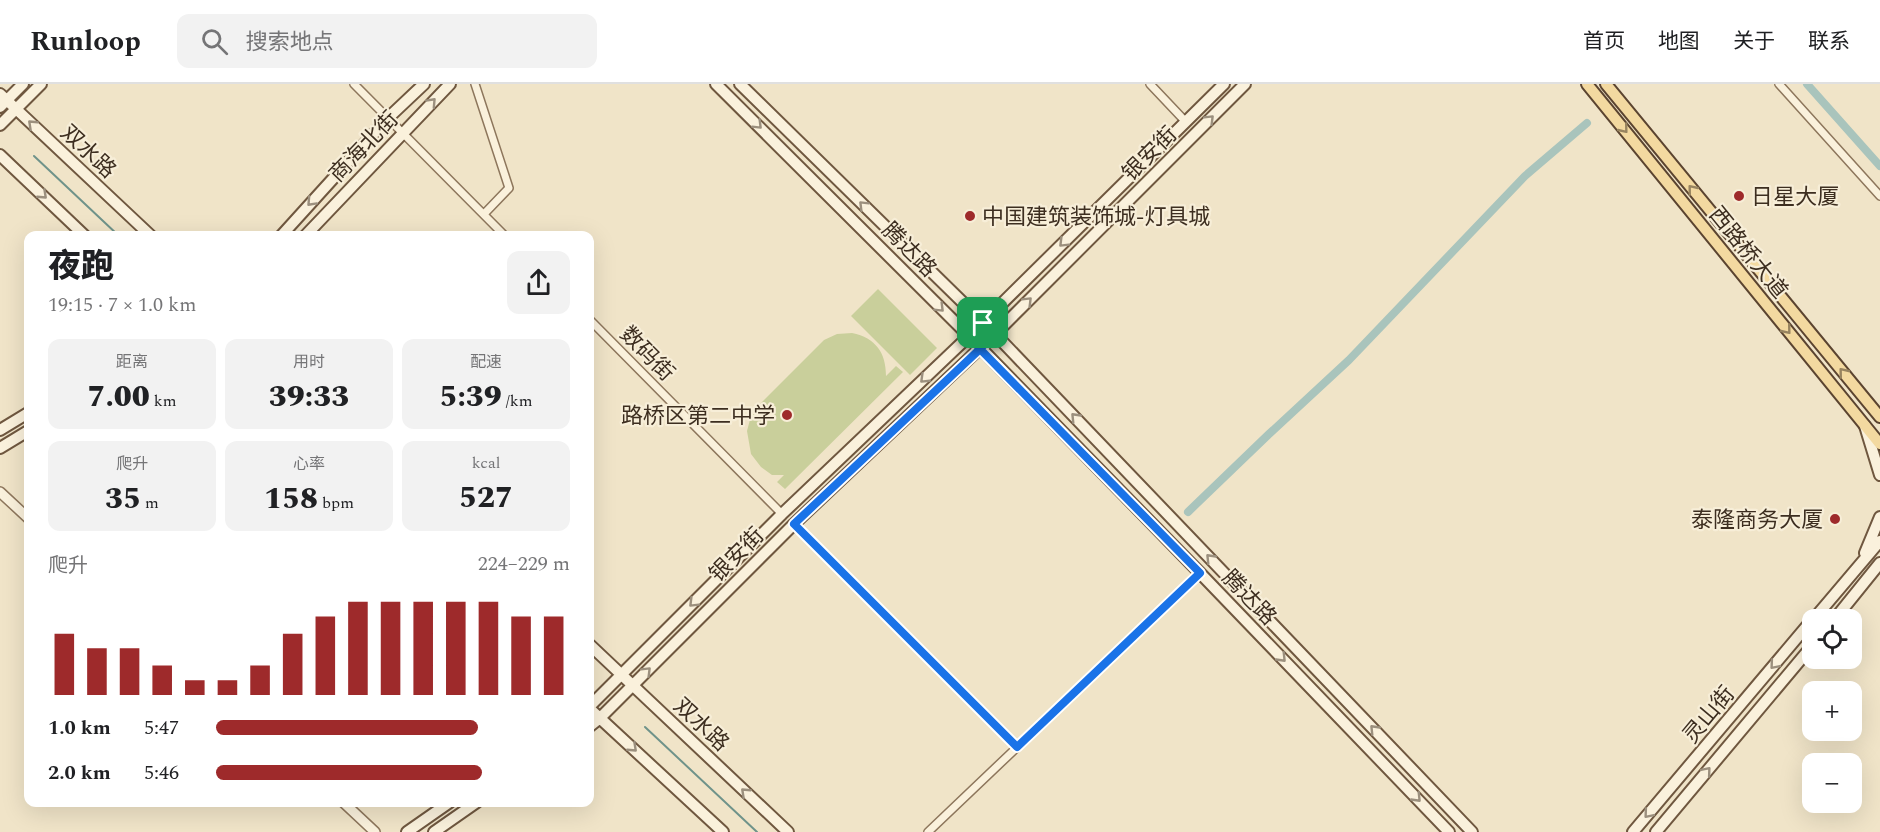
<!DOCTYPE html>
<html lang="zh">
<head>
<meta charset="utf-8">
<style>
	body { margin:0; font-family:Spectral,"Noto Sans SC",serif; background:#f2f2f2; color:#202124; height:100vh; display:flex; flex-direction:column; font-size:22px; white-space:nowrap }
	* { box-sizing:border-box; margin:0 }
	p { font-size:20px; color:#757577 }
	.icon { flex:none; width:33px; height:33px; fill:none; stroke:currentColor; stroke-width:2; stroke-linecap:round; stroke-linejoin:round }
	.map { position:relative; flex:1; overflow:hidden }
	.side { position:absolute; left:24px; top:147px; width:570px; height:576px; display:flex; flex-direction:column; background:#fff; border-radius:12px; box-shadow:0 6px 24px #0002 }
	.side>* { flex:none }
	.fabs { position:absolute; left:1802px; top:525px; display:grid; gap:12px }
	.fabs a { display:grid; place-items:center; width:60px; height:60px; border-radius:12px; background:#fff; box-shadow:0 6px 24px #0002; font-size:30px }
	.pin { position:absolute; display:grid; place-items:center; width:51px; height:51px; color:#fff; margin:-26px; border-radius:12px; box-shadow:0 3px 9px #0006 }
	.round { display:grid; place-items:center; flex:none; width:63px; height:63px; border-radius:12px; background:#f2f2f2 }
	.summary { display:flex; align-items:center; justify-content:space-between; height:102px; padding:0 24px }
	h1 { font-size:33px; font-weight:800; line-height:45px }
	.metrics { display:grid; grid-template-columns:repeat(3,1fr); gap:9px; height:102px; padding:6px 24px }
	.metrics div { display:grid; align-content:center; border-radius:12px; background:#f2f2f2; text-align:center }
	.metrics b { font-size:30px; font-weight:800 }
	.metrics small { font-size:16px; font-weight:400 }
	.metrics p { font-size:16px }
	.chart { height:168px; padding:12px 24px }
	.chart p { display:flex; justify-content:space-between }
	.chart svg { width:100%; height:108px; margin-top:6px; stroke:#9e2a2b; stroke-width:6 }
	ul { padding:0 24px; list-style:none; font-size:20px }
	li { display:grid; grid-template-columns:96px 72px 1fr; align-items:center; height:45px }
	li i { height:15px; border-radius:8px; background:#9e2a2b }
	header { display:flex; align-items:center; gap:36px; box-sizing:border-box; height:84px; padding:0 30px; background:#fff; border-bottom:2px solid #e0e0e0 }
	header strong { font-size:28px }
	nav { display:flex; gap:33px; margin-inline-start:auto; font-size:21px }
	.search { width:420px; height:54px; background:#f2f2f2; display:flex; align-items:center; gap:15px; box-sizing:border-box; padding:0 21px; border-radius:12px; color:#757577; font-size:22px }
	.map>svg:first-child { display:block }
	.garden { fill:#c9cf9b }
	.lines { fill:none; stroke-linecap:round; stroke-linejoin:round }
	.stream { stroke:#6f938a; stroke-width:2 }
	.canal { stroke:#a9c4bc; stroke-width:8 }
	.minor-casing { stroke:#8d765c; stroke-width:10 }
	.tertiary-casing { stroke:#8d765c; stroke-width:12 }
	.secondary-casing { stroke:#6f573f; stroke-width:14 }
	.primary-casing { stroke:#5b4430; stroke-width:14 }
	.minor { stroke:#faf1dc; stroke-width:7 }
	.tertiary { stroke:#faf1dc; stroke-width:9 }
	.secondary { stroke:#faf1dc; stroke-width:10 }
	.primary { stroke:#f3d9a0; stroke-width:10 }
	.oneway { stroke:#9c907e }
	.oneway2 { stroke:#988460 }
	.route-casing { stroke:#fff; stroke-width:12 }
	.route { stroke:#1a73e8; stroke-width:8 }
	.poi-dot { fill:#9e2a2b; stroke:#f7eed8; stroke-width:2 }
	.labels { text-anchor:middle; stroke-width:4.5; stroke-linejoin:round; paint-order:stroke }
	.street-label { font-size:22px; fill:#3d2e20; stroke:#f7eed8 }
	.poi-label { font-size:22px; fill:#3d2e20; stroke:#f7eed8; text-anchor:start }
</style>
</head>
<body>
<header>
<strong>Runloop</strong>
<div class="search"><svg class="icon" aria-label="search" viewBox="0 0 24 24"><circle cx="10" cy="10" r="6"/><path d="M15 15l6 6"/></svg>搜索地点</div>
<nav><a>首页</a><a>地图</a><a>关于</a><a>联系</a></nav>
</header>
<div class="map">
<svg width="1880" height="748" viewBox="0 0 1880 748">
	<rect width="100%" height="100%" fill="#f0e4c8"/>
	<path class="garden" d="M878,205L937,264L910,291L851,232Z
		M852,249C876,254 886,269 886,292L896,282L903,288L785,405L777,398L784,391H772L761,383L751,370L747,347L752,328L824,256L837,250Z"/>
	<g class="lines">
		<path class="stream" d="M34,72L119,152
			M645,643L757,748"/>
		<path class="canal" d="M1807,0L1880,82
			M1188,428L1269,350L1349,276L1525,92L1587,39"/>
		<defs>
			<path id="minor" d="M354,0L505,152
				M475,0L509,104L484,130
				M1150,0L1185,37
				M1779,0L1880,112
				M590,236L782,430
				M794,440L1017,663
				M928,748L1200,489"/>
			<path id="tertiary" d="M0,408L28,434
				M343,718L375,748"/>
			<path id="secondary" d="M716,0L969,252L1200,489L1449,748
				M740,0L995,250L1472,748
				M0,10L151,152
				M0,23L23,0
				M0,41L41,0
				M0,71L85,152
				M281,152L388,34L424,0
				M305,152L450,0
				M1865,342L1880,391
				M0,346L28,329
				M0,364L28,347
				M1865,469L1880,433
				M1813,536L1880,457
				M1834,536L1880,479
				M590,561L788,748
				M590,622L782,430L969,252L1224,0
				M590,625L723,748
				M590,642L600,634L794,440L995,250L1245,0
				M407,748L450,718
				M434,748L477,718
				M1633,748L1812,536
				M1656,748L1812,562"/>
			<path id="primary" d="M1587,0L1880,360
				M1606,0L1880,333"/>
		</defs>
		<use href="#minor" class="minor-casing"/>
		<use href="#tertiary" class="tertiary-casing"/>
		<use href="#secondary" class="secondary-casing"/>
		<use href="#primary" class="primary-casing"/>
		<use href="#minor" class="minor"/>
		<use href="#tertiary" class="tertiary"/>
		<use href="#secondary" class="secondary"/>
		<use href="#primary" class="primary"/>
	</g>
	<defs><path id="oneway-chevron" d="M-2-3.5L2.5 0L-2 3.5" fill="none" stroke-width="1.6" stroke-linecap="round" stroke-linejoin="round" transform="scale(1.5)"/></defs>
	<g class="oneway">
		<use href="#oneway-chevron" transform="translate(432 18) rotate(-47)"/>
		<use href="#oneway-chevron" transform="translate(1210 35) rotate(-45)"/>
		<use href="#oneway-chevron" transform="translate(32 40) rotate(-137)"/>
		<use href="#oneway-chevron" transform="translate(758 41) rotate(45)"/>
		<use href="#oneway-chevron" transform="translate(43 111) rotate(43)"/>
		<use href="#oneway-chevron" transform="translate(311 118) rotate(133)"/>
		<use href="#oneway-chevron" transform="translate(863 121) rotate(-135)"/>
		<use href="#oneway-chevron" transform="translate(1063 159) rotate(135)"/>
		<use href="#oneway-chevron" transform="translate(1028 217) rotate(-45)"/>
		<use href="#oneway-chevron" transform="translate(940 224) rotate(45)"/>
		<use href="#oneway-chevron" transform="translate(924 295) rotate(136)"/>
		<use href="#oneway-chevron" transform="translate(1075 333) rotate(-134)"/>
		<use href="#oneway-chevron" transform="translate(1210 474) rotate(-134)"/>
		<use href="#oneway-chevron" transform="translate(693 519) rotate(135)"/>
		<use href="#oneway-chevron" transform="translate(1282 574) rotate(46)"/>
		<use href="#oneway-chevron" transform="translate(1774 581) rotate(130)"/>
		<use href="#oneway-chevron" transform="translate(647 587) rotate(-45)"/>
		<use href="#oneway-chevron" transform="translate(1374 645) rotate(-134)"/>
		<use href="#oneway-chevron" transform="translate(633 664) rotate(43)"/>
		<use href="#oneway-chevron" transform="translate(1707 687) rotate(-50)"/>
		<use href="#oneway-chevron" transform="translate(745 708) rotate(-137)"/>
		<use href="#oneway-chevron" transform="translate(1417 714) rotate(46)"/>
		<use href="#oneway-chevron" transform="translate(1648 730) rotate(130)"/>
	</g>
	<g class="oneway2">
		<use href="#oneway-chevron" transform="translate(1624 45) rotate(51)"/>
		<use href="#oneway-chevron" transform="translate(1692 105) rotate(-129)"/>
		<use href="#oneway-chevron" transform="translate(1787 246) rotate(51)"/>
		<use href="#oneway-chevron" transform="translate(1843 288) rotate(-129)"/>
	</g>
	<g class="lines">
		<defs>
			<path id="route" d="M983,239L969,252L980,265L794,440L1017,663L1200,489L980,265L995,250L983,239"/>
		</defs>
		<use href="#route" class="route-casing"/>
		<use href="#route" class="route"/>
	</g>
	<g class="poi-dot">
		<circle cx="1739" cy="112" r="6"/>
		<circle cx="970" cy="132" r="6"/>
		<circle cx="787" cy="331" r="6"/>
		<circle cx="1835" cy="435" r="6"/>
	</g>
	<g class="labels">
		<g class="street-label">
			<text transform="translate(363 62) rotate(-46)" y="8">商海北街</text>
			<text transform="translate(89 67) rotate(43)" y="8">双水路</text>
			<text transform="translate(1149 69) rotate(-45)" y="8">银安街</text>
			<text transform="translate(910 165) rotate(45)" y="8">腾达路</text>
			<text transform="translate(1749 168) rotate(51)" y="8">西路桥大道</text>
			<text transform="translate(648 269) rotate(45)" y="8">数码街</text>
			<text transform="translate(736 470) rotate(-45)" y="8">银安街</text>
			<text transform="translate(1250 513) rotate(46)" y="8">腾达路</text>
			<text transform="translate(1708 630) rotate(-50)" y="8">灵山街</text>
			<text transform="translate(702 640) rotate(43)" y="8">双水路</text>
		</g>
		<g class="poi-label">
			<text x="1751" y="120">日星大厦</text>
			<text x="982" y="140">中国建筑装饰城-灯具城</text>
			<text x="775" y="339" text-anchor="end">路桥区第二中学</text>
			<text x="1823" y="443" text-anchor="end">泰隆商务大厦</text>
		</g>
	</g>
</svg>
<div class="fabs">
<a><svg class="icon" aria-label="locate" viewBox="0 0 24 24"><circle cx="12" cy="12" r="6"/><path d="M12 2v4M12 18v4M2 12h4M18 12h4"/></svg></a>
<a>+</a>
<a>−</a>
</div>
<div class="pin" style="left:983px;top:239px;background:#1e9e55"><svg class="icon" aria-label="arrive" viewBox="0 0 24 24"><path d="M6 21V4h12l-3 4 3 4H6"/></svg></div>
<section class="side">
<div class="summary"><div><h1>夜跑</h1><p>19:15 · 7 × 1.0 km</p></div><a class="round"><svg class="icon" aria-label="share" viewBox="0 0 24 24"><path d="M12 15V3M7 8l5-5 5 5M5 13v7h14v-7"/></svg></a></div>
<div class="metrics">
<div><p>距离</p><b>7.00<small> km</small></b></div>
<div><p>用时</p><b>39:33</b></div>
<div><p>配速</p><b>5:39<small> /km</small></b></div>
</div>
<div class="metrics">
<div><p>爬升</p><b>35<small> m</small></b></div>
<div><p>心率</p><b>158<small> bpm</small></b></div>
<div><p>kcal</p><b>527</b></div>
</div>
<div class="chart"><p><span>爬升</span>224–229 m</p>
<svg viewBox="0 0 160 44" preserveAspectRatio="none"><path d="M5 44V19M15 44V25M25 44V25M35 44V32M45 44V38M55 44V38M65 44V32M75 44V19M85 44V12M95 44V6M105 44V6M115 44V6M125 44V6M135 44V6M145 44V12M155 44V12"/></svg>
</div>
<ul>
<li><b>1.0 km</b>5:47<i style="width:74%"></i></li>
<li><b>2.0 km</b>5:46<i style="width:75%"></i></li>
</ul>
</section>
</div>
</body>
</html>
